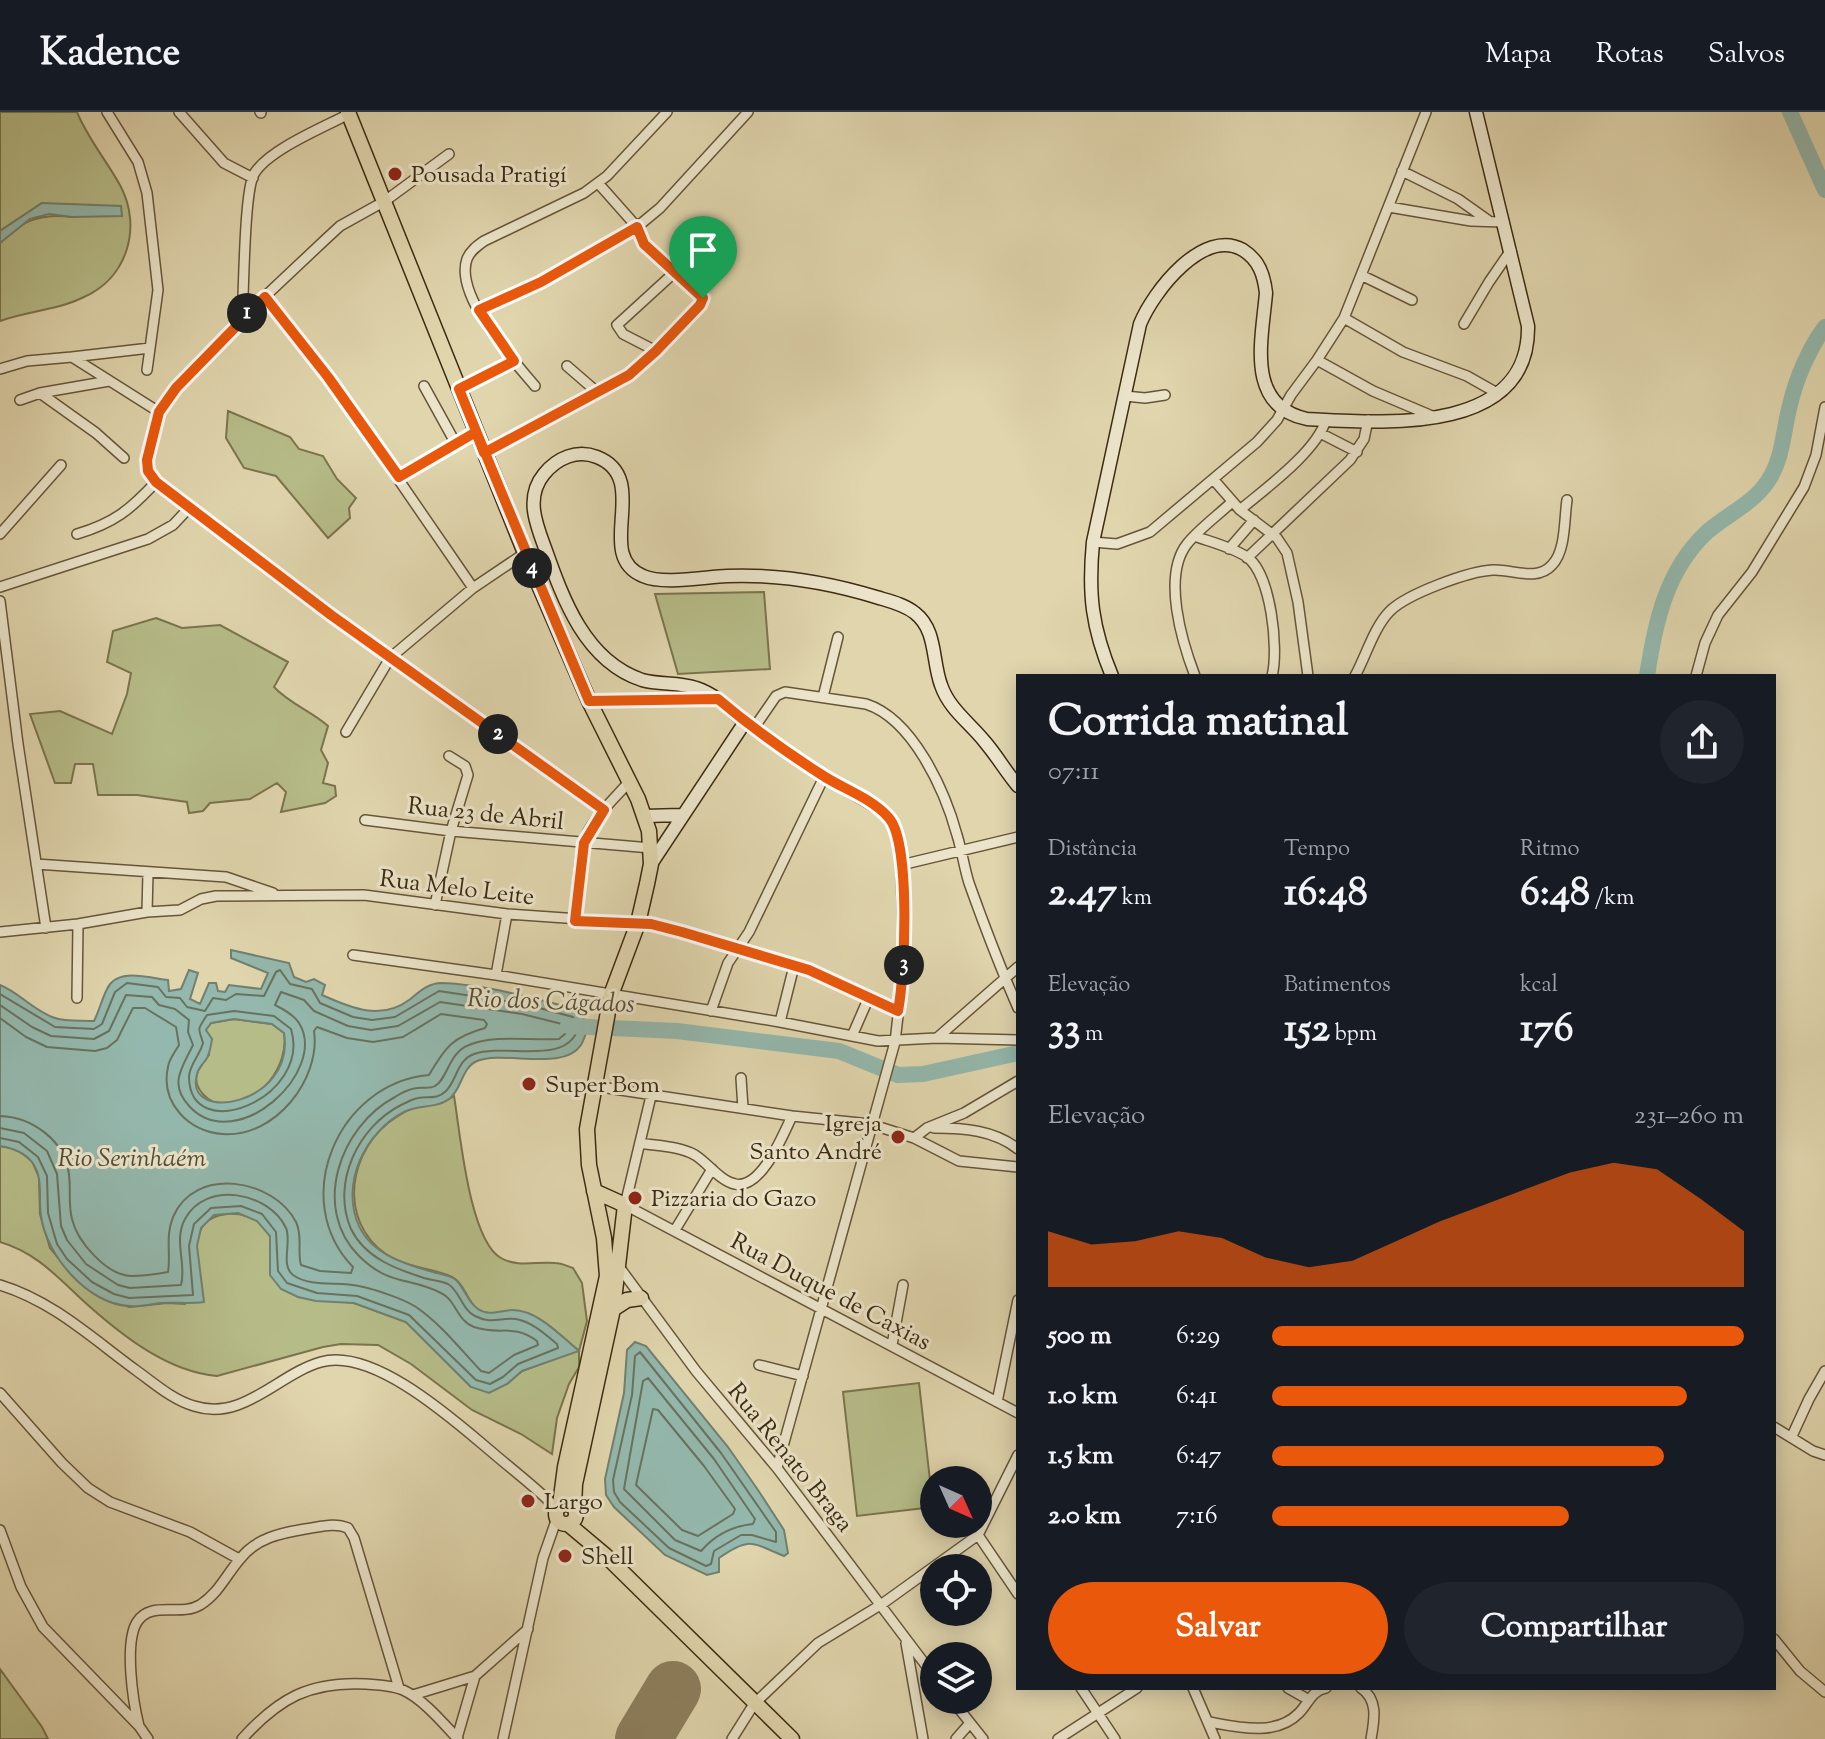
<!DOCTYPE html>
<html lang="pt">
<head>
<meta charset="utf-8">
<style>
	body { margin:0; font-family:"Sorts Mill Goudy",serif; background:#20242c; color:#f1f3f6; height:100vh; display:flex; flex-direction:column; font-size:30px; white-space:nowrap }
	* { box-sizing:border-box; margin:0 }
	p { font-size:26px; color:#9ea1a6 }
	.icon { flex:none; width:44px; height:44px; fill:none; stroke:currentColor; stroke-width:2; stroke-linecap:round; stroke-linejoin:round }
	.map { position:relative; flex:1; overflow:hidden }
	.panel { position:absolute; left:1016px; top:562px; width:760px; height:1016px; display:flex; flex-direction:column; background:#171b24; border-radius:0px; box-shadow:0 4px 20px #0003 }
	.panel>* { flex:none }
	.needle { width:52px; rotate:135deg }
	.controls { position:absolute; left:920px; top:1354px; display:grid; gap:16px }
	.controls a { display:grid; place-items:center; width:72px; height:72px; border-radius:50%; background:#171b24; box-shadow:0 4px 20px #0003; font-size:40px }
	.pin { position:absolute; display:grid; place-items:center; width:68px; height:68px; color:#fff; margin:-82px -34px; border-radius:50% 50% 50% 0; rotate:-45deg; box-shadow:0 0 8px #0007 }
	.pin .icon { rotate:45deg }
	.km { position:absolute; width:40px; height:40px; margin:-20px; border-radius:50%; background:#222; color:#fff; font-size:22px; line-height:40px; text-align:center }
	.round { display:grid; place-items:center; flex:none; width:84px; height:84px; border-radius:42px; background:#20242c }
	.summary { display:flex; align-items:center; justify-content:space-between; height:136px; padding:0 32px }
	h1 { font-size:44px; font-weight:800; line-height:60px }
	.metrics { display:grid; grid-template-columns:repeat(3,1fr); gap:12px; height:136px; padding:8px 32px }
	.metrics div { display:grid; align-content:center }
	.metrics b { font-size:40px; font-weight:800 }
	.metrics small { font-size:22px; font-weight:400 }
	.metrics p { font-size:22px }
	.chart { height:224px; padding:16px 32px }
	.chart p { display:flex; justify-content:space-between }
	.chart svg { width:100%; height:144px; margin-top:8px; fill:#ea580c; opacity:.7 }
	.cta { display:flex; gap:16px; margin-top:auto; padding:16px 32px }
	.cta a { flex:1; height:92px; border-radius:48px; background:#ea580c; color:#fff; font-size:32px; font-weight:800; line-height:92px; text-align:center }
	.cta a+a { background:#20242c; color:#f1f3f6 }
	ul { padding:0 32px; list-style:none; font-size:26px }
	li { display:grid; grid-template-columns:128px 96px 1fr; align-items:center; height:60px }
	li i { height:20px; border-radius:10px; background:#ea580c }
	header { display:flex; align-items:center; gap:48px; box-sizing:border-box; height:112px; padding:0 40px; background:#171b24; border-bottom:2px solid #363941 }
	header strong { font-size:38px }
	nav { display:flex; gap:44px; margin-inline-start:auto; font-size:28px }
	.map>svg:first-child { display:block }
	.green { fill:#b6bc88; stroke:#7a744c; stroke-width:2 }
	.water { fill:#94b8ad; stroke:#71806f; stroke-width:2; fill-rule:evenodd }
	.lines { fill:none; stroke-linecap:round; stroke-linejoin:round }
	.shore { stroke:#68725f; stroke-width:2 }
	.river { stroke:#94b8ad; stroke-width:16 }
	.runway { stroke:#8e805f; stroke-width:56 }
	.minor-casing { stroke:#665638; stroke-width:12 }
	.secondary-casing { stroke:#3d2b11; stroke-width:15 }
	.primary-casing { stroke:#3d2b11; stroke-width:17 }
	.minor { stroke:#ebe4ca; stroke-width:9 }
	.secondary { stroke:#ebe4ca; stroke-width:12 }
	.primary { stroke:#e0d5ad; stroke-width:14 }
	.route-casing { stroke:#fff; stroke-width:16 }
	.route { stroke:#ea580c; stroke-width:10 }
	.poi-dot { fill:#8f2418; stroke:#ebe4ca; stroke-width:3 }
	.labels { text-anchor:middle; stroke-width:6; stroke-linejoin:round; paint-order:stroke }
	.poi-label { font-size:24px; fill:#3d2b11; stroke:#ebe4ca; text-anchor:start }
	.street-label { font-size:24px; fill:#3d2b11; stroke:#ebe4ca }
	.water-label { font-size:26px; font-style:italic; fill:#534e38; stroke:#ebe4ca }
</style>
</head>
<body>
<header>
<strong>Kadence</strong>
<nav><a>Mapa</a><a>Rotas</a><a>Salvos</a></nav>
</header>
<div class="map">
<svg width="1825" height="1627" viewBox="0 0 1825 1627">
	<rect width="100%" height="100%" fill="#e0d5ad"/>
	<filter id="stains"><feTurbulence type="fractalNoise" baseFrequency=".0025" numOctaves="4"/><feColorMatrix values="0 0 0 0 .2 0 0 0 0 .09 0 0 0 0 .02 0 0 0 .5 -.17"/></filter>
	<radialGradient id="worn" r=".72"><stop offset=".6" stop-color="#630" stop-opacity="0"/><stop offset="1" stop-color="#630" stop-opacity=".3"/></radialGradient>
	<path class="green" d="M0,0H77C88,27 107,49 121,75C142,116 127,166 84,185C58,198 27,199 0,209V131C20,108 43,101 72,105L42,91L0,119Z
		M228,299L290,325L299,337L323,344L337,367L356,386L349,396L350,406L328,426L276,364L244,356L226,326Z
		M764,480L770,557L678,562L655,482Z
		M156,506L182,516L220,513L288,550L274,575C290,592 311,599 328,614L321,638L328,651L323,671L335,674L336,684L325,691L281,700L286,680L277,671L250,687L210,691L203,699L189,701L187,690L137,683H98L93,652H75L71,671H55L30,602L60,599L112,622L127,582L131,561L107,550L113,519Z
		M234,907L272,912L284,921C289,954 261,991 226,992C209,993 191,976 198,959C201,954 205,948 209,943L205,918L211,911Z
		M454,984C460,1019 469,1128 501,1146C518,1156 537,1149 555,1151C561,1151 567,1154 573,1156L582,1171L587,1209L579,1239V1255L569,1272L557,1306L552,1342L521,1322L472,1298L411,1252L378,1233L341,1232L323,1235L217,1264C169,1260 124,1225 89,1194C60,1168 38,1141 0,1130V1034L16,1037L32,1049L39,1065L40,1102L50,1136L74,1165L88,1176L129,1195L167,1191L185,1192C188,1176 195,1124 203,1114C218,1094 262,1099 270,1125C273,1135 270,1152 270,1162L298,1185L354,1191L406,1210L471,1275L507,1272L522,1259L578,1238C563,1226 547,1209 529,1202C512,1195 491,1208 476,1196C467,1188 464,1172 454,1166C442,1158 411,1156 396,1148C340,1120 343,1048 388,1011C397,1004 409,996 420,994C439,990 434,997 454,984Z
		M919,1271L933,1395L857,1404L843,1280Z
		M0,1557L42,1615L48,1627H0Z"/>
	<path class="water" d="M42,91L121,94L122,104L72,105L49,102L30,107L0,131V119Z
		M231,838L289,851L294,865L306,870L314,867L325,873L322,883C351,896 381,909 409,888C418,881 428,871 441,871C483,872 538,887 579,898L588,915C586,921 584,928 581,933C563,960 504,938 477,949C461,956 462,978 449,987C435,997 420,992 404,1000C365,1020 340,1072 359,1114C373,1143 405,1152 433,1160C440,1162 451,1163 456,1168C464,1175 468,1191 478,1197C490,1205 500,1198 513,1198C537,1198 561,1224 579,1239L522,1259L507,1272L489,1281L471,1275L406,1210L354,1191L316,1189L298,1185L281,1177L270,1163V1124L257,1109L238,1101L214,1103L201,1116L197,1134L204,1190C189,1192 175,1190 161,1191C151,1192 140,1195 130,1194C88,1193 46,1143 41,1104C38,1086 44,1066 32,1050C24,1040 12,1036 0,1034V873C20,881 35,900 55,906C67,910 82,908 94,909C99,899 102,887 107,877C117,855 149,866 168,868L169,879L181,877L189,858L198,861L190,887L200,892L209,871H216L218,879L225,880L229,873L261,877L268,861L231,846ZM234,907L272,912L284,921C296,993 183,1013 197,962C198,956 204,951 207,946C210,940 211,934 212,927L206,918L211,911Z
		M635,1230L646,1234L728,1335L758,1378L784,1418L788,1441L784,1444C752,1431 750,1424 719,1446V1460L707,1463L665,1443L614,1395L606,1383L605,1367L624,1281L627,1238Z"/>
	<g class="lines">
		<path class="shore" d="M0,882L55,915L94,917L102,912L115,880L127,871L158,875L166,885L180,886L187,895L205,899L213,886L226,888L236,882L264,884L276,860L280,858L290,872L312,877L320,891L353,905L372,908L395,905L439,879L524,892L573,905L578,917C565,954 507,931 474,942C457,948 457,968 446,979C437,988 428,984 418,986C412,987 406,991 401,993C358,1015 331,1071 351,1117C365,1146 396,1157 424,1166C431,1168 441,1169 448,1172C460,1179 462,1198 475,1204C492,1213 501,1205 516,1207C532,1210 545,1222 557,1232L558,1236L518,1252L503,1265L490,1272L476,1268L409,1203L357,1184L317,1181L287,1171L278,1159L276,1120L262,1102L241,1094L211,1096L194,1112L189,1134L193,1183L129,1186L114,1182L92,1170L67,1147L57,1132L48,1101L47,1064L38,1045L19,1030L0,1026
			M0,893L32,915L51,924L94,927L109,919L126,883L152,885L159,893L175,897L189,908L188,920L193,933C182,956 168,972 190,995C237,1044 329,959 299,911C294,903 283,897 275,893L281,880L304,888L314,899L348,914L371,918L398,914L440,890L522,902L566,913V921L559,927C530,929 496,922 469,933C449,940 447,968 435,974C430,977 423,975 417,976C410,977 401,981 395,985C340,1014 311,1096 359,1144C389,1174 410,1165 441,1181C456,1188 457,1209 474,1215C501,1224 512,1211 537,1229L538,1233L514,1243L489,1261L481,1259C461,1238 441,1212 416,1195C404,1187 374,1177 359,1174C339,1169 311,1176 293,1163C280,1153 292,1130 286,1116C269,1080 206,1068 185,1107C173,1129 187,1152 181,1173L130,1176L118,1173L86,1152L67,1128L61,1114L57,1062L47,1039L24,1021L0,1016
			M234,899L274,904L291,917C312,986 190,1035 189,965C189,953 200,943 203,931C198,914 197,919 207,903Z
			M0,906L26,925L47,935L95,939L107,936L117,928L133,896H145L176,915L179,933C175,940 169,947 168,955C160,991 189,1020 223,1022C275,1026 321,967 314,919L317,915L347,926L373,930L403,925L441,902L484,908L487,912L485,916C453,925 446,934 429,963C338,971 288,1088 353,1155L351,1161L320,1159L301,1153C297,1140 303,1124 296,1110C274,1067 195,1053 173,1105C165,1125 171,1141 168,1160C157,1162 142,1164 131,1164C106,1163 77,1129 72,1107C68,1092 71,1078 69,1063C66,1029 32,1005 0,1004
			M640,1240L721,1341L776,1420V1430L752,1423H741L714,1439L711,1452L706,1454L669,1436L620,1390L614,1380L613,1368L632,1283L635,1244Z
			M648,1266L714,1347L755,1407L753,1412C732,1414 715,1423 701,1439L675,1428L624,1377L643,1269Z
			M653,1297L658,1298L704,1354L735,1397L733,1402L698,1424L682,1418L636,1373Z"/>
		<path class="river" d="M1790,0L1825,78
			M1647,564C1655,511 1666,458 1707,420C1726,403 1753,392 1768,369C1783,347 1783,319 1790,293C1796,267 1809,236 1825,215
			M568,914L677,919L839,939L898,963L923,962L1018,941"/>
		<path class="runway" d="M643,1627L673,1577"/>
		<defs>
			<path id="minor" d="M107,0L138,50L147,81L158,178L147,258
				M179,0L224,51L253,66
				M260,0L261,1
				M449,42L385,89L340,114L327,126L242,206L176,276L159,300L149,336L147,354L156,370L331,503L604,698
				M1402,59L1458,87L1489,109
				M1389,95L1471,109L1504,110
				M1363,164L1412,188
				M265,185L328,265L473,476
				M479,198L541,170L637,115L660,96L748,0
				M242,206C244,180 244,80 254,62C268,38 324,15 349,2
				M1344,206L1403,240L1467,264L1497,281
				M1464,212L1489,170L1511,138
				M656,239L623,222L617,213L675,160
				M72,245L150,236
				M1317,248L1373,279L1432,304
				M567,254L597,280
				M0,257L27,249L72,245L159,300
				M424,274L456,332
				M535,274C513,248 454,183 467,147C470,139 477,134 484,129L584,81L607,64L667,0
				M459,277L514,249
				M40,281L96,321L124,346
				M1125,284L1145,286L1165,283
				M20,288L40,281L109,269
				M1320,321L1357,340
				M484,341L629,263L656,239L702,191L699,182L644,132L637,115L598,71
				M399,365L476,320
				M1213,367L1240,398L1277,426L1287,441L1298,490L1308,564
				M1240,398C1266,376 1316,340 1326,308
				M0,422L61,353
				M77,422C114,411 130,398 156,370
				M1194,424C1211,430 1232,435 1247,445C1271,462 1279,537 1272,564
				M1093,430L1117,432L1150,420L1257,330L1277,308L1291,283L1317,248L1344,206L1426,0
				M1229,437L1254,408
				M1247,446L1350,348L1364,327L1368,308
				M0,475L148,427L173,413L190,395
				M0,489L18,632L46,816
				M1195,564C1182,530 1162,464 1187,432C1199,417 1217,404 1232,390
				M1355,564C1366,544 1374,515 1390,499C1407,482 1469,459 1493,458C1512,457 1537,470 1552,453C1566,439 1564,407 1567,388
				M1696,564L1705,531L1718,503L1752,460L1804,375L1816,343L1825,295
				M823,585L838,525
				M589,589L718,587
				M745,610L824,665L883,700L896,719L901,753L904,851L895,930L777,1356
				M754,616L776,584L785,580L866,592C913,607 945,679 957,723C962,739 964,755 969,771C984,813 1000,855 1018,896
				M346,620L390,546L473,476L525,441
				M365,708L451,719L651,736
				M36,752L226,765L273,781
				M901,753L1018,725
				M435,793L451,719L468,663L465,654L449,644
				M147,800L148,761
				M575,809C578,783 577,742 588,720C598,701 615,686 629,670
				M0,820L78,812L147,800L180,798L201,787L216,784L364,783L507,802L651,812L809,858L898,899
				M353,843L496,863L780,910L878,929L937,926L1018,928
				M496,863L507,802
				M77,886L78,812
				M711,899L728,851L749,820L824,665
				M780,910L794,854
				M852,924L869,885
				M937,926L1018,855
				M741,966L743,996
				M594,974L792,1004L870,1012L914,1026L959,1049L1018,1055
				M651,984L625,1093L1018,1301
				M934,1016C964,1016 994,1018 1018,1037
				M914,1026L927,1016L964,1001L1018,969
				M640,1031C657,1034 679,1034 695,1043C708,1051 720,1069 735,1072C761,1078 783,1023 792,1004
				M675,1118L712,1057
				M617,1152L696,1259L777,1356L934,1564
				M0,1173C53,1189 93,1227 137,1259C155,1272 173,1288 194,1294C243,1310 278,1262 321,1250C374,1235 456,1310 493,1341C515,1360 537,1376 557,1397
				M892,1233L903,1173
				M759,1253L803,1264
				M0,1281L62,1351L88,1376L110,1390L190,1420L239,1447
				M997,1290L1018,1188
				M1774,1315L1813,1339L1825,1343
				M1792,1324L1809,1287L1825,1259
				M0,1418L21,1475L43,1515L139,1614L148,1627
				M978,1423L1018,1482
				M1774,1527L1800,1559L1825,1580
				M906,1531L923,1627
				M1081,1576L1115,1627
				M1193,1576L1215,1627
				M1288,1576L1309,1588
				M1361,1576C1379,1588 1374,1609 1371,1627
				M413,1583L475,1564L528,1517
				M952,1588L983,1627
				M1209,1610C1237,1615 1276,1625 1299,1601C1308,1592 1312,1578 1326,1576
				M139,1614C133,1590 124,1531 137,1510C151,1488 180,1505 200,1493C219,1481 226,1463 240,1447C256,1426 281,1421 305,1417C320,1415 334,1410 348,1416L354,1426L399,1576
				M457,1626L475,1564
				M242,1627C279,1586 310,1569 366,1572C378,1573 392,1573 403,1578C423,1587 443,1611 458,1627
				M503,1627L543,1446L557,1406
				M732,1627L754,1592L818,1531L882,1492L978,1423L1018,1343
				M956,1627L970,1611
				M1058,1627L1137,1576"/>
			<path id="secondary" d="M1112,564C1092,516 1088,482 1093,430L1140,212C1153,180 1203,115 1243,138C1259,148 1264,163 1266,181C1262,228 1245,294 1307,307C1381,311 1530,324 1528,214L1476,0
				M645,704L681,703
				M651,752L745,610C730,597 715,582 696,576C679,570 659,573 642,568C585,549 563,487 545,436C536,412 525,385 544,362C557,346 577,337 597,345C653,367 592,443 643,464C663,473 704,465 727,464C778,462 827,470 876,485C889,489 904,492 915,501C937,518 932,549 941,573C949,597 970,611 985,630C997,644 1006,660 1018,674"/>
			<path id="primary" d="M348,0L525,441L589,589L638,687L649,719L651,752L647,772L638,811L611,883L587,1017L589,1053L604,1126L607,1164L565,1355L560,1393
				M613,1197L627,1188L641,1186
				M556 1402a10 10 0 1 1 20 0a10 10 0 1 1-20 0Z
				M574,1395L575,1372L613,1197L625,1093L594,1079
				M568,1412L605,1443L792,1627"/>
		</defs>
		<use href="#minor" class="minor-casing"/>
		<use href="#secondary" class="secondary-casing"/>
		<use href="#primary" class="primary-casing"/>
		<use href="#minor" class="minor"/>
		<use href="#secondary" class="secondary"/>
		<use href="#primary" class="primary"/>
	</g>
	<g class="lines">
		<defs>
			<path id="route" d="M703,186L700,193L656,239L629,263L484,341L476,320L399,365L328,265L265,185L176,276L159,300L147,348L148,359L156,370L331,503L604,698L584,731L575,809L651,812L682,820L809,858L898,899C905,864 911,731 889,706C872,686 843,677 822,663C786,640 751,615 718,587L589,589C545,485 501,381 459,277L514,249L479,198L541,170L637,115L644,132L703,186"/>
		</defs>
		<use href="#route" class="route-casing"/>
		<use href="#route" class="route"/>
	</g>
	<g class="poi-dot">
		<circle cx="395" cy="62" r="8"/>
		<circle cx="529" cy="972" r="8"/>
		<circle cx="898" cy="1025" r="8"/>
		<circle cx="635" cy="1086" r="8"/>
		<circle cx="528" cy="1389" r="8"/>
		<circle cx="565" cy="1444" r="8"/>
	</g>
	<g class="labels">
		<g class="poi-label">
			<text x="411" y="70">Pousada Pratigí</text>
			<text x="545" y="980">Super Bom</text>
			<text x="882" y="1019" text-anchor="end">Igreja<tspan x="882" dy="28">Santo André</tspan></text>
			<text x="651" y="1094">Pizzaria do Gazo</text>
			<text x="544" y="1397">Largo</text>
			<text x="581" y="1452">Shell</text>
		</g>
		<g class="street-label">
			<text transform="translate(486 701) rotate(6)" y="8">Rua 23 de Abril</text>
			<text transform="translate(457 775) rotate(7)" y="8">Rua Melo Leite</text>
			<text transform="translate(831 1179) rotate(28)" y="8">Rua Duque de Caxias</text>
			<text transform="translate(791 1345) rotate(51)" y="8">Rua Renato Braga</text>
		</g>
		<g class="water-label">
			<text transform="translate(551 888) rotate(2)" y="9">Rio dos Cágados</text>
			<text x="132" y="1054">Rio Serinhaém</text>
		</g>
	</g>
	<rect width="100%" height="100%" filter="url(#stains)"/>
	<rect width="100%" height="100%" fill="url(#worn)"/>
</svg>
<div class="controls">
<a><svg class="needle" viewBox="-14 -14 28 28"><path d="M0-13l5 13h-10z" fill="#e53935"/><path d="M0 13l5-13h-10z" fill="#9ea1a6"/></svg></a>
<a><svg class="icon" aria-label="locate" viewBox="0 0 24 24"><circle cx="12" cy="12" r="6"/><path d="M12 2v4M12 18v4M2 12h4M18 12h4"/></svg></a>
<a><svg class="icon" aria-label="layers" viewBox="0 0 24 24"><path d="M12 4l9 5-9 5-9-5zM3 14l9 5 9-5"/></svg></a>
</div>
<div class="pin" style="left:703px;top:186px;background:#1e9e55"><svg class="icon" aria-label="arrive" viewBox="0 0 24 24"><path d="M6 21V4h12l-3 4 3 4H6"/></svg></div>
<b class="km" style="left:247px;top:201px">1</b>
<b class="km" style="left:498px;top:622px">2</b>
<b class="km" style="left:904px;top:853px">3</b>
<b class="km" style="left:532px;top:456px">4</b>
<section class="panel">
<div class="summary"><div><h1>Corrida matinal</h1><p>07:11</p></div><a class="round"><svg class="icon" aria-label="share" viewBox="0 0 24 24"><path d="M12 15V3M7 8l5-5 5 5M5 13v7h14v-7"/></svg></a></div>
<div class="metrics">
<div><p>Distância</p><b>2.47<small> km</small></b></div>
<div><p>Tempo</p><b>16:48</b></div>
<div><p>Ritmo</p><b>6:48<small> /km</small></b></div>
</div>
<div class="metrics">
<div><p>Elevação</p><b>33<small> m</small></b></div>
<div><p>Batimentos</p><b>152<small> bpm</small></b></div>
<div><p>kcal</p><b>176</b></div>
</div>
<div class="chart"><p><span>Elevação</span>231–260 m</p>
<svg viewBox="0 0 160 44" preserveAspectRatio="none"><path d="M0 44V27L10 31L20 30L30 27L40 29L50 35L60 38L70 36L80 30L90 24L100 19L110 14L120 9L130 6L140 8L150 17L160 27V44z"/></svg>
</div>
<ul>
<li><b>500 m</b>6:29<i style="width:100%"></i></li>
<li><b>1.0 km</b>6:41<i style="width:88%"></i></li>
<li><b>1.5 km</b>6:47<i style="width:83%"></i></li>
<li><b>2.0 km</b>7:16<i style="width:63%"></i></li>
</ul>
<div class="cta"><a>Salvar</a><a>Compartilhar</a></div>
</section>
</div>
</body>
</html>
